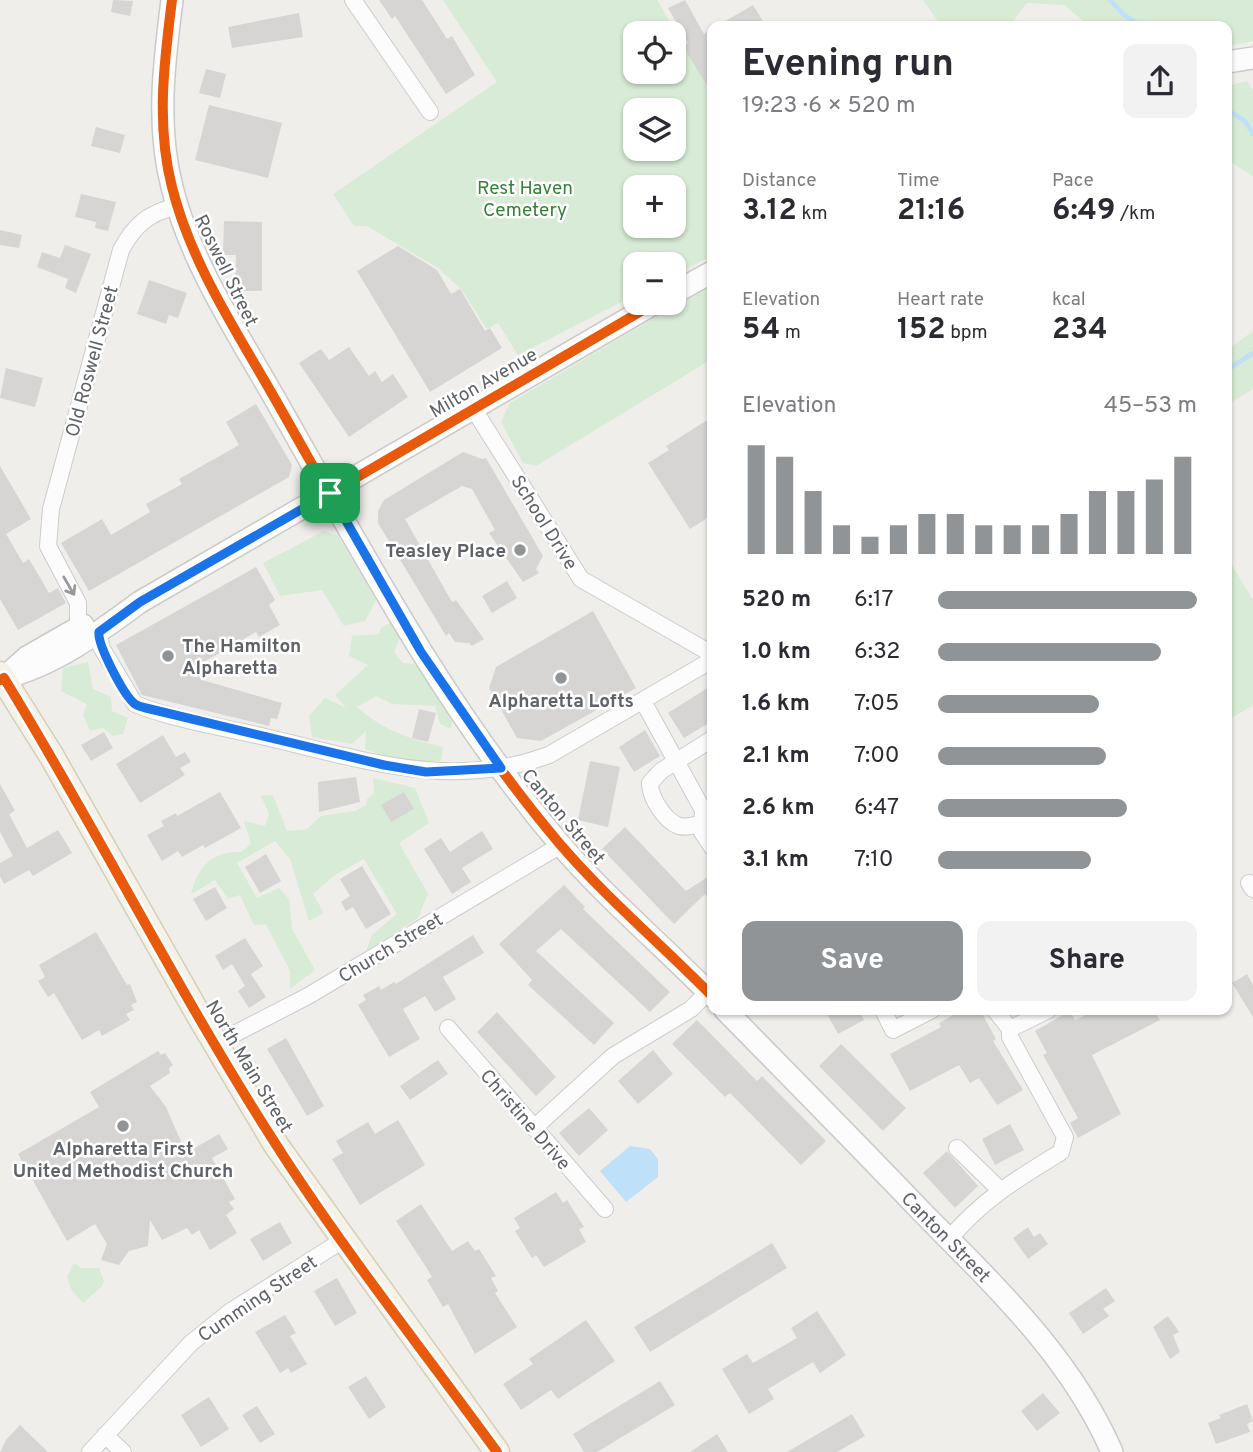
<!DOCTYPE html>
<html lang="en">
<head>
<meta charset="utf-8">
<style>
	body { margin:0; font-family:Overpass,sans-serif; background:#f2f2f3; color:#2b2b33; height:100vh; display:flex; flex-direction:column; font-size:26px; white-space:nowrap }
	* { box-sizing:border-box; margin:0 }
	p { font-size:23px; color:#7c7c81 }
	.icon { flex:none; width:38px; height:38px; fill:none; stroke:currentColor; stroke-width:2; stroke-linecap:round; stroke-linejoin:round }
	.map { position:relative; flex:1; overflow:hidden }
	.side { position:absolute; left:707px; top:21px; width:525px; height:994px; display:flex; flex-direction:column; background:#fff; border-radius:14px; box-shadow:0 2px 5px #0004 }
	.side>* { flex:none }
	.buttons { position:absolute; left:623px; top:21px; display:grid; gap:14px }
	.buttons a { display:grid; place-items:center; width:63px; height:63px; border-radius:14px; background:#fff; box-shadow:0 2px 5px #0004; font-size:35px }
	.pin { position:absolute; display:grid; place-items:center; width:60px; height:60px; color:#fff; margin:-30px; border-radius:14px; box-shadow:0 4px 10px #0006 }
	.round { display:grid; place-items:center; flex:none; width:74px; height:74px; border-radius:14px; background:#f2f2f3 }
	.overview { display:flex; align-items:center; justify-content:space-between; height:119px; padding:0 35px }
	h1 { font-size:38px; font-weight:700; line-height:52px }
	.stats { display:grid; grid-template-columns:repeat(3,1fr); gap:10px; height:119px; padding:7px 35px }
	.stats div { display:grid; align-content:center }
	.stats b { font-size:30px; font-weight:700 }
	.stats small { font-size:19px; font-weight:400 }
	.stats p { font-size:19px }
	.chart { height:196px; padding:14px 35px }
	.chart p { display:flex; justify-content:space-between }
	.chart svg { width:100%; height:126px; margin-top:7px; stroke:#919496; stroke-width:6 }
	.cta { display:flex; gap:14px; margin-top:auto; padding:14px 35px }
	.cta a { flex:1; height:80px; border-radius:14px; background:#919496; color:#fff; font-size:28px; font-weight:700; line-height:80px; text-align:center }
	.cta a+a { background:#f2f2f3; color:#2b2b33 }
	ul { padding:0 35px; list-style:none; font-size:23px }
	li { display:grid; grid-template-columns:112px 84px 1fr; align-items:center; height:52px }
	li i { height:18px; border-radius:9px; background:#919496 }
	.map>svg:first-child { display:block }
	.green { fill:#d8ebd6; fill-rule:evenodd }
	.water { fill:#bfe0f9 }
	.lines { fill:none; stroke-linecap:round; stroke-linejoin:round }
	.stream { stroke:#bfe0f9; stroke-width:4.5 }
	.building { fill:#d6d5d3 }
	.street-casing { stroke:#cbcccc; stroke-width:18 }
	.secondary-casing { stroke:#cacacb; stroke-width:24 }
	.primary-casing { stroke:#d7ceb8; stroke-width:27 }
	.street { stroke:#fdfcfc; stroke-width:16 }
	.secondary { stroke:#fdfcfc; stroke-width:21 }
	.primary { stroke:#f4f2e9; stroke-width:24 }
	.cycleway-casing { stroke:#fff; stroke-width:15 }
	.cycleway { stroke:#e8590c; stroke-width:10 }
	.oneway { stroke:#96999c }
	.route-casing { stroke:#fff; stroke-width:14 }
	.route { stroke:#1a73e8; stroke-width:9 }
	.poi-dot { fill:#919496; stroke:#fff; stroke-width:2.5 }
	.labels { text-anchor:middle; stroke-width:5; stroke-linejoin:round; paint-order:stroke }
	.park-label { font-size:19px; fill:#348238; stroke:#fff }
	.street-label { font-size:19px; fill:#5f6368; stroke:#fff }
	.poi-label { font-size:19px; font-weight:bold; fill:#5f6368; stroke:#fff }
</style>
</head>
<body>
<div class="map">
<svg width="1253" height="1452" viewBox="0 0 1253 1452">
	<rect width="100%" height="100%" fill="#efeeea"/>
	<path class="green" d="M443,0H657L712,92V256L674,275V264H635V295L518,355L498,323L487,329L461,289L438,268L367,226H354L333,194L497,82ZM635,33H674V72H635ZM635,110H674V149H635ZM635,187H674V226H635Z
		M923,0H1253V41L1227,46V26H1089L1064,5L1027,3L1009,26H941Z
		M1247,81L1253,90V176L1227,160V86Z
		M712,284V359L536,466L523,463L501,422L510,403Z
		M1253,331V389L1230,403L1227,401V350Z
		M324,531L338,536L376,600L365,621L344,626L322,590L280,596L263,563Z
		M1227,557L1253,600V705L1227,721Z
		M392,622L401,635L394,652L403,663L423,665L438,688L436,695L453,715L451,729L440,724L435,706L392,704L376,696L357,707C381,729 411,740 443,747L441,761L401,762L365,749L366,731L352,744L312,737L309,716L325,698L346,708L335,695L368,665L349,656L352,636L379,634L381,628Z
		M88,662L93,689L111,697L112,711L128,718L123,734L113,736L103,728L90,731L83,715L87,704L61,691L63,668Z
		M373,778L415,788L429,823L399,843L428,894L418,918L366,951L372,935L397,914L364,859L335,875L313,894L324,913L309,921L290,859L275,841L237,863L257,898L279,888L289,899L292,929L315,970L290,989V971L266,924L254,925L240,895L228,899L215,880L191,894C198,867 211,851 241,852L251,844L244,821L265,826L269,814L261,796L273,795L287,831L307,829L321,816L355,811L366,805L367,799L374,793Z
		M74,1263L81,1268H99L104,1281L102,1286L83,1303L71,1289L67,1277Z"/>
	<path class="water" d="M630,1146L650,1149L658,1159V1177L626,1202L600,1171Z"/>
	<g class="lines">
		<path class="stream" d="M1110,0L1124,15L1142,26
			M1227,110L1245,121L1253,134
			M1227,370L1253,353"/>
	</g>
	<path class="building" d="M113,0L133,1L130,16L111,12Z
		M379,0H422L447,39L452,36L475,75L446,94L395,16L392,19Z
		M685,0L704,34L712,29V94L683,46L688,43L668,8Z
		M753,5L766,26H717Z
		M299,13L303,37L232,48L228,27Z
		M206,69L226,74L220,98L199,93Z
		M209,105L282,123L268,178L195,160Z
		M96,127L125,135L120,153L91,146Z
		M81,194L116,202L108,231L95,228L96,222L75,217Z
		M224,221L262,222V291H235L236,255H223Z
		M0,230L22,235L19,248L0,245Z
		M65,245L91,254L76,293L65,288L68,279L37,267L42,252L60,258Z
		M398,246L437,270L451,294L460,289L485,331L490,328L502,348L430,392L357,271Z
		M149,280L187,293L178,318L169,315L166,324L137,314Z
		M349,347L369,376L375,371L382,382L393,374L408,397L349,437L299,363L321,349L329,360Z
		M6,368L43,378L35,407L0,398Z
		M256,404L292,465L289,477L89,591L61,543L102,519L111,535L150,512L146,504L182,484L179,479L239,445L226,422Z
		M712,417V515L690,529L648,463L669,450L666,446Z
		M463,452L482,459L486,458L543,556L536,569L539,573L523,582L489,533L495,530L472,489L462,486L405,519L452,602L456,600L484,639L472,646L469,643L455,642L449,633L446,636L378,523V511L384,500Z
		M0,466L31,519L6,534L23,563L29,559L49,593L58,588L66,603L18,630L0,599Z
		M256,567L275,600L269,605L280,625L259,637L256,632L195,667L202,680L282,703L277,719L271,718L269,726L142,695L116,645Z
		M507,581L517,598L492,613L482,596Z
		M593,611L636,688L541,741L517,738L489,688L496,667Z
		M712,685V721L684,738L668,713Z
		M419,709L436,713L428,742L412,738Z
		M645,730L660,756L634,772L619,747Z
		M104,732L113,748L91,761L81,745Z
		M163,735L176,757L185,752L191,762L180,768L185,775L140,803L116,764Z
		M590,761L620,767L608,827L578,820Z
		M356,777L360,802L319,812L318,782Z
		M0,784L15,811L9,814L27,848L58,830L72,853L33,876L29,870L4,884L0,876V863L13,856L0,832Z
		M220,792L241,828L205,848L203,845L182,857L178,851L162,861L147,835L164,826L161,821L176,813L177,816Z
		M404,792L414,809L391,822L381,805Z
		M625,827L686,891L712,874V905L705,894L674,924L602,849Z
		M482,831L493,849L462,868L471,882L452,894L424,849L441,838L450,852Z
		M266,854L281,881L260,893L245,867Z
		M362,866L391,914L366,929L353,907L346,911L341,902L350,896L340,879Z
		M564,885L585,907L583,909L670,992L650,1012L561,929L536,951L614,1023L594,1045L528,985L532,980L499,944Z
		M215,887L227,908L206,921L193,899Z
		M96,932L127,985L130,984L137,1002L131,1005L134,1010L126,1014L130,1020L102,1036L99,1030L82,1040L54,993L48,997L38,981L45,977L39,965Z
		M473,935L484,953L443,977L456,999L435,1012L425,996L403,1009L420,1039L389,1057L358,1005L366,1000L363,995L379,986L381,990L394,982L396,984Z
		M245,938L263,966L251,974L266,997L249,1008L238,991L245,986L232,964L223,970L215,956Z
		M1247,974L1253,985V1017L1232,983Z
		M825,1010H859L864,1020L838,1034Z
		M962,1010H980L996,1039L993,1041L1023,1090L997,1105L979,1078L970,1083L959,1065L910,1091L890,1054L941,1027L939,1023Z
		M1095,1010H1114L1116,1015L1126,1010H1153L1160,1020L1092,1055L1121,1114L1078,1138L1070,1123L1078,1118L1043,1055L1047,1053L1035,1031L1070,1011L1075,1020Z
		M497,1012L556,1077L536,1096L477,1032Z
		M697,1020L757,1081L762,1076L826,1141L801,1165L730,1093L725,1097L672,1044Z
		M286,1038L324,1106L307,1116L267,1049Z
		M841,1044L906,1108L883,1131L819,1066Z
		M653,1050L673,1074L638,1104L618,1081Z
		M158,1051L161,1055L165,1053L173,1065L169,1068L170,1073L150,1086L166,1107L186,1153L219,1134L228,1149L212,1158L235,1199L229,1202L234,1209L226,1215L237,1233L210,1250L199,1230L192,1235L187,1228L162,1240L150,1220L148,1246L129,1251L119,1265L101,1260L107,1244L95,1224L67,1241L18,1154L99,1107L90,1092Z
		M438,1060L448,1074L410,1100L400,1086Z
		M589,1108L608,1130L579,1156L559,1133Z
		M398,1120L425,1165L360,1205L332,1159L343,1153L336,1141L368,1122L375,1134Z
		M1010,1124L1024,1150L995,1165L982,1139Z
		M947,1151L978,1186L955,1208L923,1173Z
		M556,1192L563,1203L567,1200L584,1227L579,1229L586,1242L544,1267L536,1255L532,1258L515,1231L520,1228L514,1218Z
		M421,1204L452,1251L468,1241L475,1251L479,1249L496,1276L491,1278L498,1291L495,1293L517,1327L475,1354L448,1304L443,1307L427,1280L432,1277L426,1267L396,1221Z
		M280,1222L292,1243L263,1261L250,1239Z
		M1028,1227L1034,1237L1040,1233L1048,1244L1028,1259L1013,1238Z
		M772,1243L787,1268L650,1352L634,1327Z
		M337,1278L357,1313L335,1326L314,1291Z
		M1106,1288L1115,1301L1103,1309L1109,1316L1083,1334L1069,1313Z
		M817,1311L846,1355L820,1373L813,1362L768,1389L774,1399L749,1414L722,1369L747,1354L753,1363L797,1338L791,1328Z
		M285,1315L296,1333L290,1336L307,1364L291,1373L288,1368L280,1373L255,1332Z
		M1168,1316L1179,1332L1173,1335L1180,1352L1170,1359L1153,1327Z
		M586,1320L615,1361L558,1399L551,1390L521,1410L503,1384L533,1364L529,1359Z
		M366,1376L386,1407L369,1419L348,1387Z
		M660,1381L675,1405L597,1452H584L573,1434Z
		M1043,1393L1060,1413L1037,1431L1021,1411Z
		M209,1397L229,1429L201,1447L181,1415Z
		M1247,1404L1253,1421L1247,1424L1250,1432L1216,1444L1208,1423L1221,1418L1219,1415Z
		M257,1406L275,1434L260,1443L242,1415Z
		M852,1414L865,1436L837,1452H787Z
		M20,1425L48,1452H0L6,1440Z
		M717,1434L728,1452H690Z"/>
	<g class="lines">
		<defs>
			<path id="street" d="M353,0L430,112
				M473,408L581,579L712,654
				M78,628V603L48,546L51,509L121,250C135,224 149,213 177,206
				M99,632L101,647L135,704C175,720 222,727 265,737C361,759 451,791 549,755L712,660
				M644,703L703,810L702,832L712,847
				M703,823C695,825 686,828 679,826C665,821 650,798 650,783L661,771L712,739
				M1249,883L1253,889
				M883,1010L893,1030L932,1010
				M995,1010L1010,1029
				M448,1028L605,1209
				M215,1044L308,996L561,845
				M534,1128L613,1056L691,1009L708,992
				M957,1148L999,1189
				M949,1239C983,1199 1017,1179 1061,1152L1065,1137L1010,1037V1029L1048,1010
				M105,1435L123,1452
				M90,1452L191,1343L231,1311L343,1240"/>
			<g id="secondary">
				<path d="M172,0C164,63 156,125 172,187C192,268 243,341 283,413C367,561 448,712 559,843C605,897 662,945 712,996"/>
				<path d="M1227,62L1253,58"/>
				<path d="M674,293L712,272"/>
				<path d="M8,674L27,657L83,625"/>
				<path d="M4,678C55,665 98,633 140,602L655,303"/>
				<path id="s1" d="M725,1010C791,1077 857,1144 922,1212C994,1285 1071,1357 1112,1452"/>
			</g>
			<path id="primary" d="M0,674L51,755L198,1014L276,1145L497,1452"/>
		</defs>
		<use href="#street" class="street-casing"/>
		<use href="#secondary" class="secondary-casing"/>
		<use href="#primary" class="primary-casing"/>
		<use href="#street" class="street"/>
		<use href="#secondary" class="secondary"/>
		<use href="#primary" class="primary"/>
		<defs>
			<path id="cycleway" d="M172,0C164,63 156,125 172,187C192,268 243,341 283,413C367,561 448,712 559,843C605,897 662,945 712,996
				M330,493L655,303
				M0,680L4,678C98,831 178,992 275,1143C343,1250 423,1350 497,1452"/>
		</defs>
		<use href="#cycleway" class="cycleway-casing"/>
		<use href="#cycleway" class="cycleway"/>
	</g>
	<defs><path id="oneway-shaft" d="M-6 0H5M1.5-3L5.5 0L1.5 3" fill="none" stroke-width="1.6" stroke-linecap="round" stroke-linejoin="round" transform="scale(1.75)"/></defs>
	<use class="oneway" href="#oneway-shaft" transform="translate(69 586) rotate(60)"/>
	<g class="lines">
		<defs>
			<path id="route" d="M330,493L421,652L501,768L426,772L384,765L146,708C142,707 138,706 135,704C124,696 97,644 99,632L140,602Z"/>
		</defs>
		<use href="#route" class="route-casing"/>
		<use href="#route" class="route"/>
	</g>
	<g class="poi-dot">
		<circle cx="520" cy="550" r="7"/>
		<circle cx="168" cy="656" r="7"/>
		<circle cx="561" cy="678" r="7"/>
		<circle cx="123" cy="1126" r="7"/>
	</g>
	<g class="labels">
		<g class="park-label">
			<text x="525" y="194">Rest Haven<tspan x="525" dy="22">Cemetery</tspan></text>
		</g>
		<g class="street-label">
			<text transform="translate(227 270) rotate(64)" y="7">Roswell Street</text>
			<text transform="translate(91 361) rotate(-75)" y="7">Old Roswell Street</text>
			<text transform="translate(483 382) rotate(-30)" y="7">Milton Avenue</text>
			<text transform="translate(545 522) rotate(58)" y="7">School Drive</text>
			<text transform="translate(564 816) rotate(50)" y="7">Canton Street</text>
			<text transform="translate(390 947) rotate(-31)" y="7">Church Street</text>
			<text transform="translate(250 1066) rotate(59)" y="7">North Main Street</text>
			<text transform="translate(526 1119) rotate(49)" y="7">Christine Drive</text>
			<text dy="7" stroke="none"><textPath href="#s1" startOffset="317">Canton Street</textPath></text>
			<text transform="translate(257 1298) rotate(-34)" y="7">Cumming Street</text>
		</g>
		<g class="poi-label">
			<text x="506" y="557" text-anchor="end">Teasley Place</text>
			<text x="182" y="652" text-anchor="start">The Hamilton<tspan x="182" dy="22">Alpharetta</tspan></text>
			<text x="561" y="707">Alpharetta Lofts</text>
			<text x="123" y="1155">Alpharetta First<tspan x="123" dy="22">United Methodist Church</tspan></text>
		</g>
	</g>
</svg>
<div class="buttons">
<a><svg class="icon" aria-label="locate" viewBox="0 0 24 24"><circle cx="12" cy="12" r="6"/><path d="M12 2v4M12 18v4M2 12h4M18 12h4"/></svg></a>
<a><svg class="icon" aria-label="layers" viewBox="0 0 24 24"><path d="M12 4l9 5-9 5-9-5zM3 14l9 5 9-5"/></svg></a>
<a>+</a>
<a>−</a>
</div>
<div class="pin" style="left:330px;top:493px;background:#1e9e55"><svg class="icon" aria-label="arrive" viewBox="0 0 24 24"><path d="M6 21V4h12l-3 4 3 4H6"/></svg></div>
<section class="side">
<div class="overview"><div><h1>Evening run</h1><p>19:23 · 6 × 520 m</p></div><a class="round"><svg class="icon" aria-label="share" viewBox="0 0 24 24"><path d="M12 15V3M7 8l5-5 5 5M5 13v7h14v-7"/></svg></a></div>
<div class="stats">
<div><p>Distance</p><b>3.12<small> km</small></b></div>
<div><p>Time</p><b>21:16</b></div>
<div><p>Pace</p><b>6:49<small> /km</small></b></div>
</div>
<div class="stats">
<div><p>Elevation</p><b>54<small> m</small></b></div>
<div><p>Heart rate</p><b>152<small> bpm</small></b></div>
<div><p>kcal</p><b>234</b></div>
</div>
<div class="chart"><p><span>Elevation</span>45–53 m</p>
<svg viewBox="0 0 160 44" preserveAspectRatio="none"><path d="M5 44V6M15 44V10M25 44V22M35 44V34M45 44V38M55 44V34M65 44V30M75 44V30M85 44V34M95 44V34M105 44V34M115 44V30M125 44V22M135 44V22M145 44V18M155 44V10"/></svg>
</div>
<ul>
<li><b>520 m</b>6:17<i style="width:100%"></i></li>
<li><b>1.0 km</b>6:32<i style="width:86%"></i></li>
<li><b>1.6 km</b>7:05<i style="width:62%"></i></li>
<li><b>2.1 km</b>7:00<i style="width:65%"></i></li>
<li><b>2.6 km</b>6:47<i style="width:73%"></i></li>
<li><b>3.1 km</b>7:10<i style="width:59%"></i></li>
</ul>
<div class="cta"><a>Save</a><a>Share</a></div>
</section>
</div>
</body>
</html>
